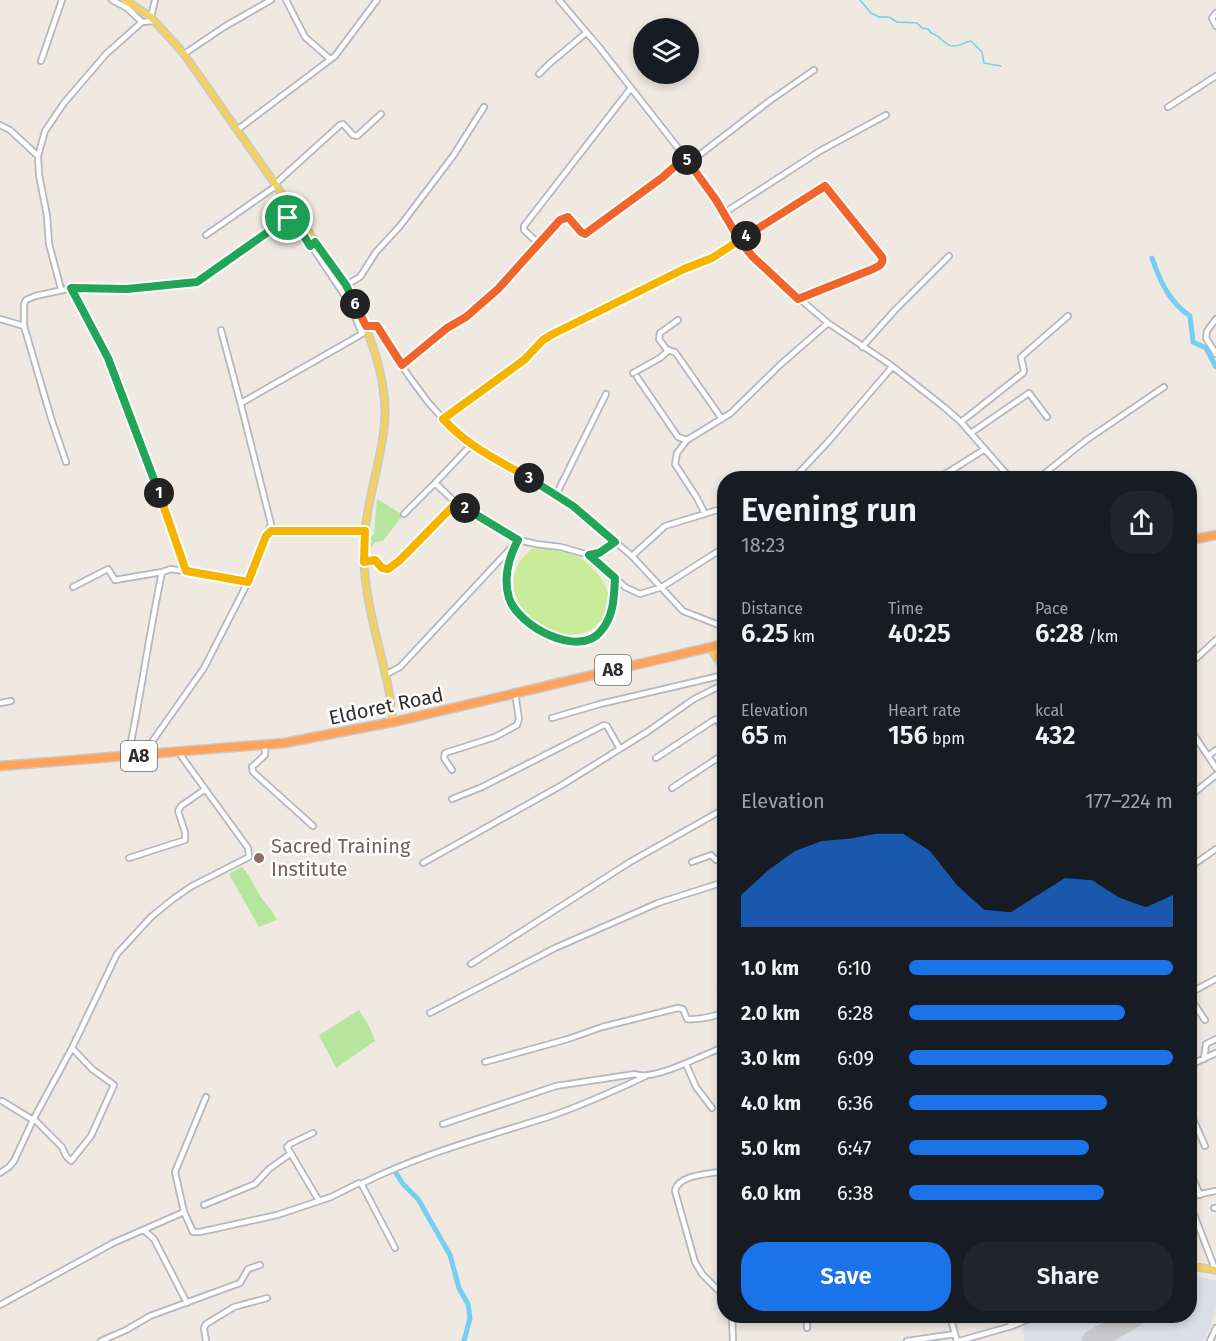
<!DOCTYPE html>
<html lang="en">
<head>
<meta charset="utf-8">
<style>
	body { margin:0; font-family:"Fira Sans",sans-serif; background:#20242c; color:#f1f3f6; height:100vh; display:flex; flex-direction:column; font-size:22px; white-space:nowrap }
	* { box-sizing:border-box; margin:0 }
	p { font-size:20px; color:#9ea1a6 }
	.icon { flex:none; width:33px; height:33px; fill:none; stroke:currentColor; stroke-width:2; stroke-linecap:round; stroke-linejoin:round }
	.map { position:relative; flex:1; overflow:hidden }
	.panel { position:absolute; left:717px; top:471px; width:480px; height:852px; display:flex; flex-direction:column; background:#171b24; border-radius:24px; box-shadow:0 3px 9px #0003 }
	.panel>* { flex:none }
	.controls { position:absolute; left:633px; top:18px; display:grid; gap:12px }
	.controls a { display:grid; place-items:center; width:66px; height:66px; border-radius:50%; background:#171b24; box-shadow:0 3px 9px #0003; font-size:30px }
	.pin { position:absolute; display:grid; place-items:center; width:51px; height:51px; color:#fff; margin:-26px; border:3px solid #fff; border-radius:50%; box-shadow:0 2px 6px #0007 }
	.km { position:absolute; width:30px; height:30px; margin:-15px; border-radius:50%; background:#222; color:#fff; font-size:16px; line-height:30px; text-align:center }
	.round { display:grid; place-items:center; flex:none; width:63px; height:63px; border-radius:24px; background:#20242c }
	.summary { display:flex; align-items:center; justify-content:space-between; height:102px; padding:0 24px }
	h1 { font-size:33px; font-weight:600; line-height:45px }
	.figures { display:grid; grid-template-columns:repeat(3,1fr); gap:9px; height:102px; padding:6px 24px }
	.figures div { display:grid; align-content:center }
	.figures b { font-size:26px; font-weight:600 }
	.figures small { font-size:16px; font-weight:400 }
	.figures p { font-size:16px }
	.chart { height:168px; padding:12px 24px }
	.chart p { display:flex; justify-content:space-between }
	.chart svg { width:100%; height:108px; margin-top:6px; fill:#1a73e8; opacity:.7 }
	.primary-button { display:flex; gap:12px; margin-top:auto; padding:12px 24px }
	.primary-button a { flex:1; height:69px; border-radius:24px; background:#1a73e8; color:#fff; font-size:24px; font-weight:600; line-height:69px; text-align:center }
	.primary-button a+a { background:#20242c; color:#f1f3f6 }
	ul { padding:0 24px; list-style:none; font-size:20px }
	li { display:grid; grid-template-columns:96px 72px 1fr; align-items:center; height:45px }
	li i { height:15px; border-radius:8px; background:#1a73e8 }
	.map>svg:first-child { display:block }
	.airport { fill:#dcdee8 }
	.green { fill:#b6e59e }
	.pitch { fill:#c9ec9a }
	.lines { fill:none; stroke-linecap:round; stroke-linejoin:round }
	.stream { stroke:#75cff0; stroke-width:1.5 }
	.river { stroke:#75cff0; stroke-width:5 }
	.runway { stroke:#c9c8cc; stroke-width:21 }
	.minor-casing { stroke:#b4b7c1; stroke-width:8 }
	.major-casing { stroke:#c9c9c9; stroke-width:9 }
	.highway-casing { stroke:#c9c9c9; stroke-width:11 }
	.minor { stroke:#fff; stroke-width:4.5 }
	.major { stroke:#f2d163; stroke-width:6 }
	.highway { stroke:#ffa35c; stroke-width:8 }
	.split-1-casing { stroke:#fff; stroke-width:12 }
	.split-2-casing { stroke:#fff; stroke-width:12 }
	.split-3-casing { stroke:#fff; stroke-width:12 }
	.split-4-casing { stroke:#fff; stroke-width:12 }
	.split-5-casing { stroke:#fff; stroke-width:12 }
	.split-6-casing { stroke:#fff; stroke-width:12 }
	.split-7-casing { stroke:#fff; stroke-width:12 }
	.split-1 { stroke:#22a559; stroke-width:8 }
	.split-2 { stroke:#f5b400; stroke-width:8 }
	.split-3 { stroke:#22a559; stroke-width:8 }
	.split-4 { stroke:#f5b400; stroke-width:8 }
	.split-5 { stroke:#f0652b; stroke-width:8 }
	.split-6 { stroke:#f0652b; stroke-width:8 }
	.split-7 { stroke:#22a559; stroke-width:8 }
	.education-dot { fill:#8d6e63; stroke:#fff; stroke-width:2 }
	.labels { text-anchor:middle; stroke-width:5; stroke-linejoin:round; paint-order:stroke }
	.shield { fill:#fff; stroke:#6d6d6d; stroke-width:1.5 }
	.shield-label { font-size:18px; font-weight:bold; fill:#2e2e2e }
	.street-label { font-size:20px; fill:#2e2e2e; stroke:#fff }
	.education-label { font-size:20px; fill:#785e54; stroke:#fff; text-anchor:start }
</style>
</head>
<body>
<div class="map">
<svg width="1216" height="1341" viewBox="0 0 1216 1341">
	<rect width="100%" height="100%" fill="#efe9e1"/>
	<path class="airport" d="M1190,1275L1216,1280V1307L1211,1326L1203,1341H1024L1023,1326L1042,1316H1190Z"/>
	<path class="green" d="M377,499L403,515L383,541L375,542L372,547L369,545L371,537L374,534Z
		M242,867C251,876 255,890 263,900C269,907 273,912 277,920L259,927L229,874Z
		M359,1010L369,1026L375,1041L336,1068L319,1035Z"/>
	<path class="pitch" d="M533,548C545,549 558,548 569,552C593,562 624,596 601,621C562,665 475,593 533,548Z"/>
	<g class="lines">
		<path class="stream" d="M860,0L871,13L879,17H889L897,22L917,23L922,28L928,29L931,33C940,35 943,44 952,46C958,47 965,42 971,41L982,52L984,63L1001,66"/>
		<path class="river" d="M1152,258C1160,281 1169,302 1190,316L1193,342L1206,348L1216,367
			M394,1170L403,1184L418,1199L450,1255L459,1288L468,1304L470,1318L464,1341"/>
		<path class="runway" d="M1092,1341L1136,1316"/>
		<defs>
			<path id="minor" d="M112,0L127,8L142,22
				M286,0L305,37L330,59
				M559,0L599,47L685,157L716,200L740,241L761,266L828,323L888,363L944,407L961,422L1010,478
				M1216,13L1212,18L1216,26
				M151,17L155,0
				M184,54L224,27L271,0
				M41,61L62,0
				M539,74L549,64L586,33
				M1168,107L1216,76
				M0,125L10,130L38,156
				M237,130L335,56L377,0
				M689,163L768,102L814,70
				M275,184L340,125L343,124L353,135L357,136L381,114
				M724,213L820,151L886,115
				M288,218L298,226L349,302L362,334
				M206,235L276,186
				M538,243L524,230V226L631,88
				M346,285L360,277L376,252L400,226L453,156L484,107
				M71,288L108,358L146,457L186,571
				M61,289L49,244L47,216L39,175L38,156L45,131L64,103L106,54L142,22L154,21
				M0,319L24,326V304L26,300L35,296L77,287L127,289L197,282L295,213
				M1216,319L1207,331L1206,338L1216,354
				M678,320L660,333L659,339L667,350L675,352L722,419
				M24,326L51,418L66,462
				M221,330L240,401L243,402L362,334L366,326H377L408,375L428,402L459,437L480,450L530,478L573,506L632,556L683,611L724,627
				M862,347L895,310L949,256
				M402,365L447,329L466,317L498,289L560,220L569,217L581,232L585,234L652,185L685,157
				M633,373L660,358L669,350
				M637,377L678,437L687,440L731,413L781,364L828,323
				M240,401L270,520L271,525L267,533
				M443,419L524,360L543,340L551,335L726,251L825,186L881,255L883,261L879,266L873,269L798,299
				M961,422L1023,373L1024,371L1021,357L1068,316
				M971,433L1029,393L1047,417
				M687,440L677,453L675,464L697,498L705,514
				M471,445L435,483L456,503L518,540L536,544L561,547L589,555L599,553L615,542
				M794,478L827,443L892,367
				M939,478L985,449
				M1039,478L1085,441L1164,387
				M556,495L606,394
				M404,514L435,483
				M518,540C509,557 503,578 509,598C518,626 579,659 601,631C614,616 614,597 615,578
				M589,555L625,587L640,594L662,587L717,552
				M632,556L665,526L724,508
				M364,562L373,559L380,564L382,568L388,569L392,567L446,515L456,503
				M73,587L108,569L115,580L162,572
				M1190,664L1216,640
				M385,675L400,667L510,549
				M0,703L11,701
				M552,718L600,704L724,675
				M1190,729L1216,768
				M265,745V755L252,767L253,772L313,826
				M144,753L204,668L250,578L267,533L274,531H365
				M1208,756L1216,750
				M128,757C141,695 149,634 162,572L171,569L248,582
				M656,758L714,720L717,719L724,731
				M452,770L444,758L445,753L495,737L517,725L519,719L515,693
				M672,788L724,754
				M1190,796L1216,775
				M452,799L482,787L604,725L607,726L620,749
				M129,858L185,840V832L178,811L181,806L204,790
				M692,862L711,855L716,860L724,857
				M423,863L562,785L647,732L694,699L724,684
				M1190,867L1216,849
				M471,964L630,862L724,809
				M721,985L724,984
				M1190,993L1216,979
				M1190,998L1205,1020
				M430,1013L555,948L658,903L724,882
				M1204,1059L1206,1044L1216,1039
				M485,1062L568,1039L602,1027L678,1008L683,1009L687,1019C700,1020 711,1017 724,1013
				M686,1064L696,1087L712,1108
				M1190,1065L1216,1053
				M206,1097L175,1172L184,1212L193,1232H200L277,1215L331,1197L359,1183L362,1185L395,1248
				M2,1101L33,1120
				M1190,1112L1205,1146
				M34,1119L62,1147L66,1156L71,1161L91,1136L114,1085L92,1069L72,1048
				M443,1124L556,1086L635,1074C653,1082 704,1054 724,1047
				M313,1133L290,1144L287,1147L319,1201
				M724,1171C711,1174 678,1174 675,1191L695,1262L702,1274L724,1296
				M1190,1171L1200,1195
				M0,1173L9,1167L14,1161L33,1120L72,1048L117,954L151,917L173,899L192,886L249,857L248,848L179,753
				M361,1184C421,1154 485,1137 548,1117C581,1106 614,1091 646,1076
				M1190,1196L1216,1191
				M1190,1204L1215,1269
				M204,1205L255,1184L269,1169L290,1154
				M1214,1208H1216
				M144,1230L154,1239L187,1303
				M0,1305L113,1243L184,1212
				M732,1316L733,1341
				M950,1316L957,1341
				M1012,1326L1036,1316
				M807,1328V1316
				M101,1341L126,1330L150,1316L240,1283L248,1269L260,1265
				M206,1341L204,1328L206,1324L234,1307L267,1298
				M907,1341L955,1334
				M959,1341L1012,1326L1007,1316
				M1210,1341L1216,1328"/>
			<path id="major" d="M125,0L151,17L184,54L346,285C368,328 390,380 384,429C379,470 364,509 364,551C363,595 378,639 387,681C390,695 391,709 393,722
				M710,648L724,668
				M1190,1266L1216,1270"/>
			<path id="highway" d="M1190,540L1216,535
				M719,657L723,645
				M0,766L284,743L398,721L724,644"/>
		</defs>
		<use href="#minor" class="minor-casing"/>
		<use href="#major" class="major-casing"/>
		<use href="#highway" class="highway-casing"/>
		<use href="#minor" class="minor"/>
		<use href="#major" class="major"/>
		<use href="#highway" class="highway"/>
	</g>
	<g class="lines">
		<defs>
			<path id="split-1" d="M159,493L108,358L71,288L127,289L197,282L288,218"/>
			<path id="split-2" d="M159,493L186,571L248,582L266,536L271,531H365L364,562L375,560L382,568L388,569L399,561L456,503L465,508"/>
			<path id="split-3" d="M465,508L518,540C509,557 503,578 509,598C518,626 579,659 601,631C614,616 614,597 615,578L589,555L599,553L615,542L573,506L529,478"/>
			<path id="split-4" d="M529,478C496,459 470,448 443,419L524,360L543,340L551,335L684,269L712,258L746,236"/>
			<path id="split-5" d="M687,160L716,200L740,241L752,256L798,299L873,269C879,266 884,264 882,257L825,186L746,236"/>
			<path id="split-6" d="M355,304L366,326H377L402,365L447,328L466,317L498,289L560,220L568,217L581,232L585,234L663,177L685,157L687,160"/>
			<path id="split-7" d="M288,218L298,226L310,246L315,242L346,285L355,304"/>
		</defs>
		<use href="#split-1" class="split-1-casing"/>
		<use href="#split-2" class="split-2-casing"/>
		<use href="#split-3" class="split-3-casing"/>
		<use href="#split-4" class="split-4-casing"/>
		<use href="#split-5" class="split-5-casing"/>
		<use href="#split-6" class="split-6-casing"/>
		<use href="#split-7" class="split-7-casing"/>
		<use href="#split-1" class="split-1"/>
		<use href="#split-2" class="split-2"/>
		<use href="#split-3" class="split-3"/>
		<use href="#split-4" class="split-4"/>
		<use href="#split-5" class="split-5"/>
		<use href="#split-6" class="split-6"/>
		<use href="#split-7" class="split-7"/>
	</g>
	<circle class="education-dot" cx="259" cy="858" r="6"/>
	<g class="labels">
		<g class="shield">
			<rect x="595" y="655" width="36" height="30" rx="4.5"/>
			<rect x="121" y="741" width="36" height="30" rx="4.5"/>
		</g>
		<g class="shield-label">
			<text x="613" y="676">A8</text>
			<text x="139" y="762">A8</text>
		</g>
		<g class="street-label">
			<text transform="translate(386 706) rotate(-12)" y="7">Eldoret Road</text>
		</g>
		<g class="education-label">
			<text x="271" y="853">Sacred Training<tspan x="271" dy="23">Institute</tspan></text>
		</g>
	</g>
</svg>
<div class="controls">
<a><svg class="icon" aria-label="layers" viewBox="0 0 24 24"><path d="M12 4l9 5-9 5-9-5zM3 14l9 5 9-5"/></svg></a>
</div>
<div class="pin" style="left:288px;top:218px;background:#1e9e55"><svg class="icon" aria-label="arrive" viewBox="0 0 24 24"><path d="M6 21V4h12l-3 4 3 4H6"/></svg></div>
<b class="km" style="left:159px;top:493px">1</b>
<b class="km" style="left:465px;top:508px">2</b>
<b class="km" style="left:529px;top:478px">3</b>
<b class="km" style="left:746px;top:236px">4</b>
<b class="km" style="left:687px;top:160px">5</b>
<b class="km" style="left:355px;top:304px">6</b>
<section class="panel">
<div class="summary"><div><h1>Evening run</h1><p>18:23</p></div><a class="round"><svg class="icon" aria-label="share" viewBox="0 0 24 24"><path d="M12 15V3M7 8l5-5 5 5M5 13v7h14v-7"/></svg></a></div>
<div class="figures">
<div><p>Distance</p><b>6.25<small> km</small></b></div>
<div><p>Time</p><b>40:25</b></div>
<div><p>Pace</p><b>6:28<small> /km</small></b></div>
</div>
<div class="figures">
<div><p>Elevation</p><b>65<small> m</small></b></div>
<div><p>Heart rate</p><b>156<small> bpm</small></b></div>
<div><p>kcal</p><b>432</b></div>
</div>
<div class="chart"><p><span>Elevation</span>177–224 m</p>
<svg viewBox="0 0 160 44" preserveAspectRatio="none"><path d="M0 44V31L10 21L20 13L30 9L40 8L50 6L60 6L70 13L80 27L90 37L100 38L110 31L120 24L130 25L140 32L150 36L160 31V44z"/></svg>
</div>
<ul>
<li><b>1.0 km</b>6:10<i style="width:100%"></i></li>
<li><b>2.0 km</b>6:28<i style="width:82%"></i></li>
<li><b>3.0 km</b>6:09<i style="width:100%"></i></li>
<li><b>4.0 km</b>6:36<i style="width:75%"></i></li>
<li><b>5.0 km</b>6:47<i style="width:68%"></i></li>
<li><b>6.0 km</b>6:38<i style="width:74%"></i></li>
</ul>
<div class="primary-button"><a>Save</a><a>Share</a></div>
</section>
</div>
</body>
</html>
